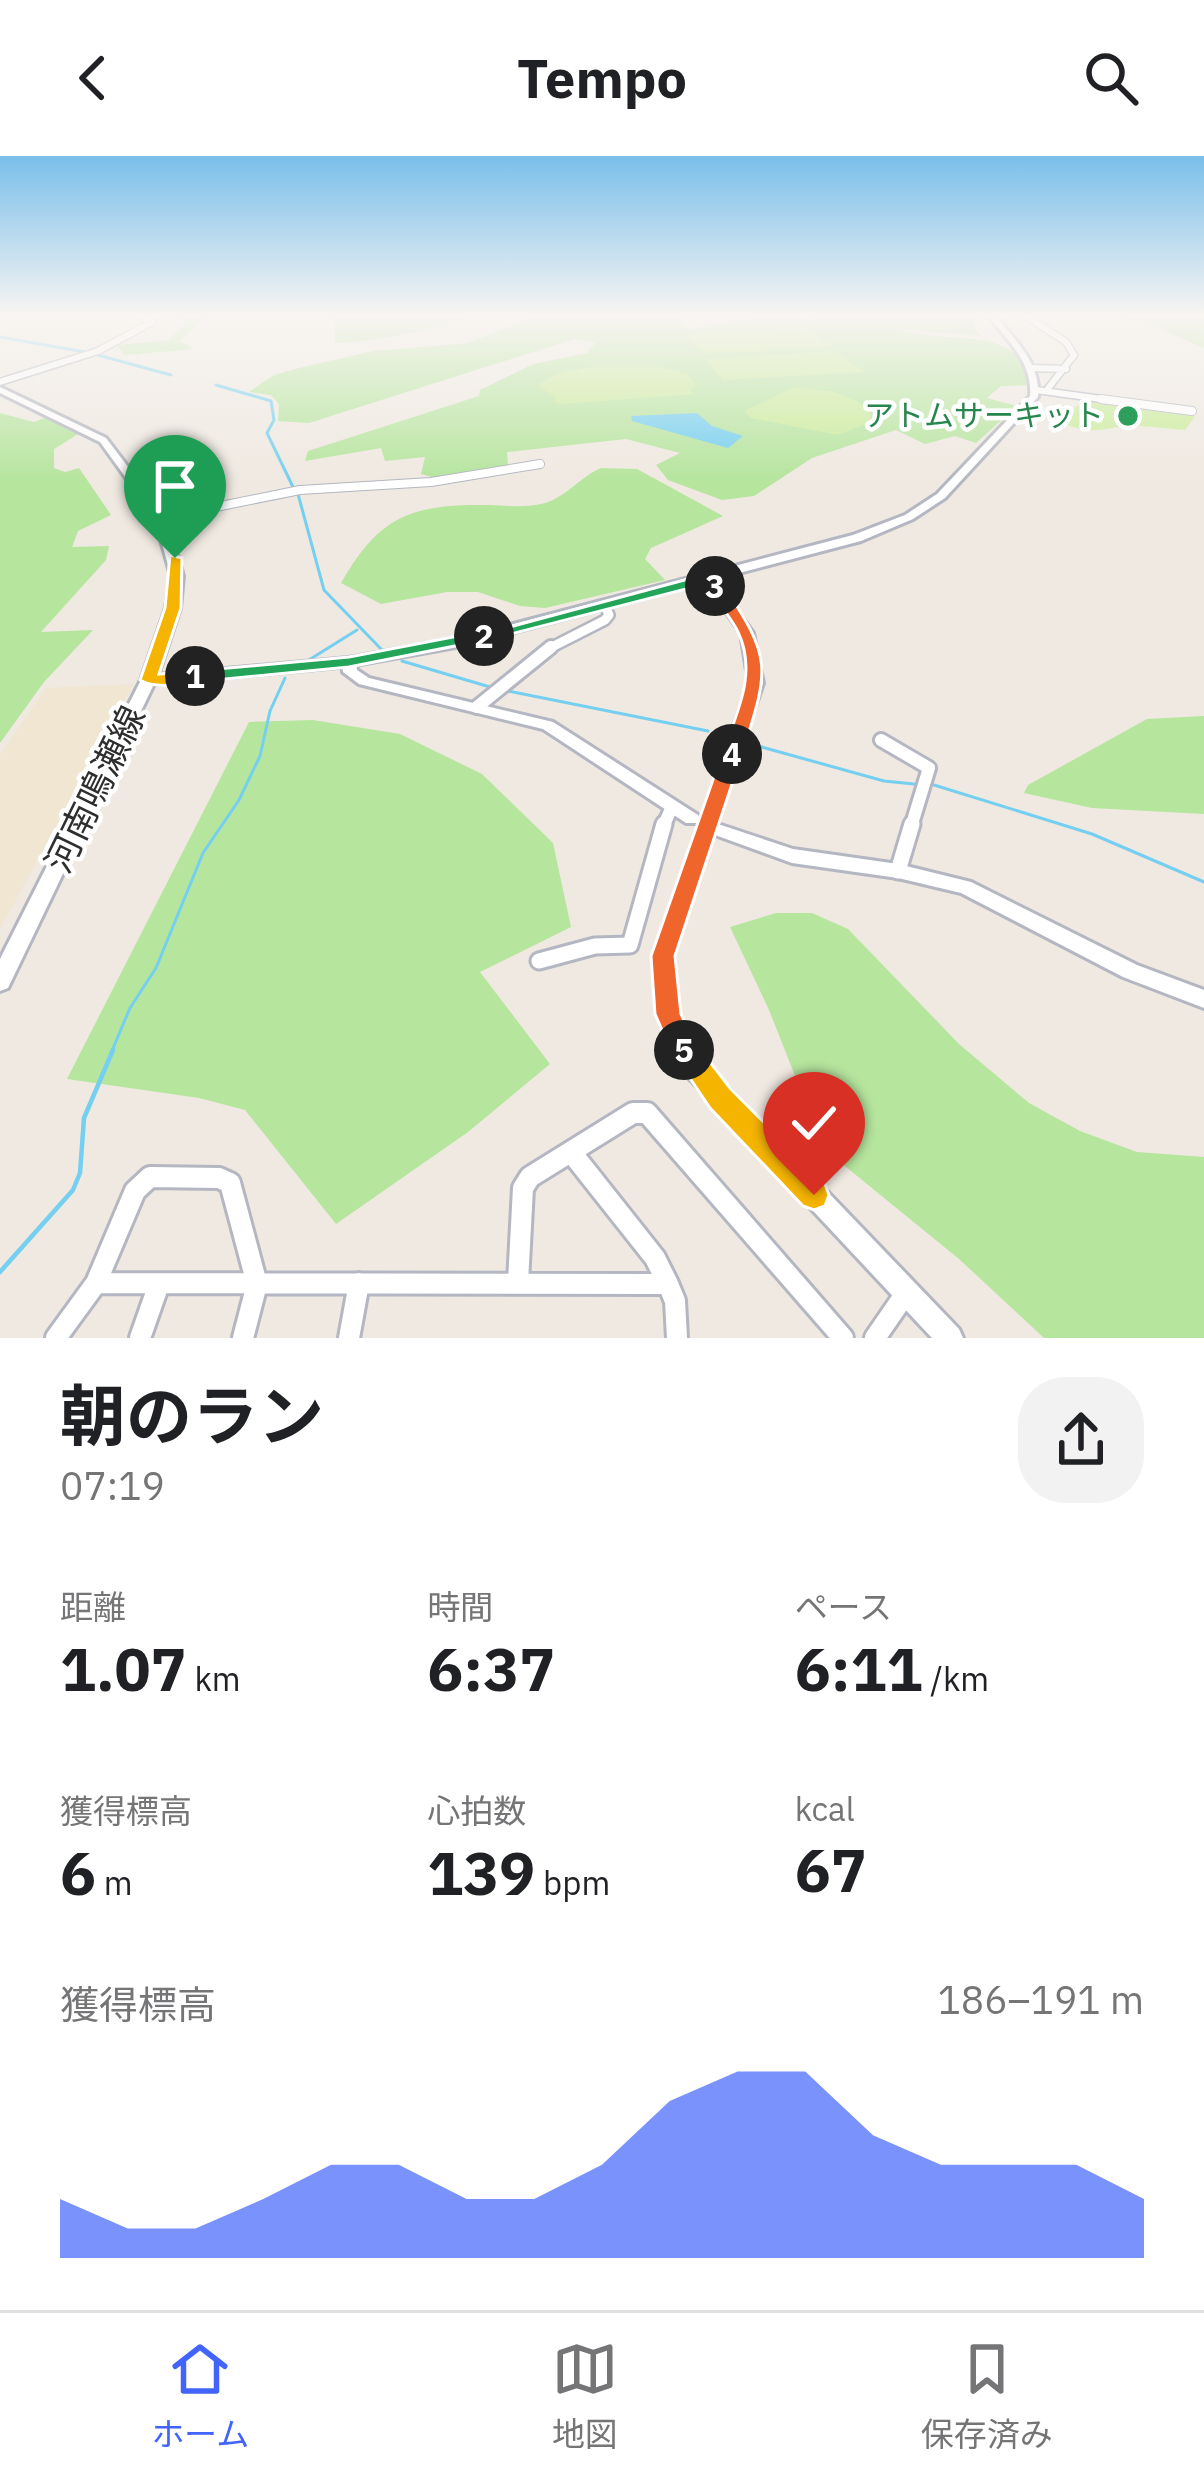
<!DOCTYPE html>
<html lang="ja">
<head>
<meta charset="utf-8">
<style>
	body { margin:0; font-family:"IBM Plex Sans","Noto Sans JP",sans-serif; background:#f2f2f2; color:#202124; height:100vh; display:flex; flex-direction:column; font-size:45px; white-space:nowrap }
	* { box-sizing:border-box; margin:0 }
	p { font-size:39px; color:#757577 }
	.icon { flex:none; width:66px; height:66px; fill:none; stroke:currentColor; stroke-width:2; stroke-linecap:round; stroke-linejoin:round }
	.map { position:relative; height:1182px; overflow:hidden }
	.panel { display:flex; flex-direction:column; background:#fff; flex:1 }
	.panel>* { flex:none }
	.pin { position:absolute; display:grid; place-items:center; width:102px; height:102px; color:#fff; margin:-123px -51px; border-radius:50% 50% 50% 0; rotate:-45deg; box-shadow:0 0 12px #0007 }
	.pin .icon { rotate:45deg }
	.km { position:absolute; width:60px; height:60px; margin:-30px; border-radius:50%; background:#222; color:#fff; font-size:33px; line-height:60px; text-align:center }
	.round { display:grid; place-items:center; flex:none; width:126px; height:126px; border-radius:48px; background:#f2f2f2 }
	.summary { display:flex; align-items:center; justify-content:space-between; height:204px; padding:0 60px }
	h1 { font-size:66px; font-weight:700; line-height:90px }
	.stats { display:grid; grid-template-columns:repeat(3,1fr); gap:18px; height:204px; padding:12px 60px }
	.stats div { display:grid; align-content:center }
	.stats b { font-size:60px; font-weight:700 }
	.stats small { font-size:33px; font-weight:400 }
	.stats p { font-size:33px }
	.chart { height:336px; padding:24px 60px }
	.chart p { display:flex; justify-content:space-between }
	.chart svg { width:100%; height:216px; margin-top:12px; fill:#4264fb; opacity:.7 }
	header { display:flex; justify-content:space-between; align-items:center; height:156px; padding:0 60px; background:#fff; font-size:54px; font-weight:700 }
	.menu { display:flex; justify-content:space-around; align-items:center; height:168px; border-top:3px solid #e0e0e0; background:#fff; font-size:33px; color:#757577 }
	.menu a { display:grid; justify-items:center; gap:6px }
	.menu .current { color:#4264fb }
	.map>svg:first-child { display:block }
	.education { fill:#f0e6d1 }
	.green { fill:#b6e59e }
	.pitch { fill:#c9ec9a }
	.water { fill:#75cff0 }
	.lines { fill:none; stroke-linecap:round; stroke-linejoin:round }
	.stream-far1 { stroke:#75cff0; stroke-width:3 }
	.stream { stroke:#75cff0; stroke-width:4.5 }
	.minor-far5-casing { stroke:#b4b7c1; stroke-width:9 }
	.minor-far4-casing { stroke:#b4b7c1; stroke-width:10 }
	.minor-far3-casing { stroke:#b4b7c1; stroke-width:14 }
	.minor-far2-casing { stroke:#b4b7c1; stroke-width:18 }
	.minor-far1-casing { stroke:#b4b7c1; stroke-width:21 }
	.minor-casing { stroke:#b4b7c1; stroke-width:26 }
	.tertiary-casing { stroke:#b4b7c1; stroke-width:6 }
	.secondary-casing { stroke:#b4b7c1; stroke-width:6 }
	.minor-far5 { stroke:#fff; stroke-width:6 }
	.minor-far4 { stroke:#fff; stroke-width:8 }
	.minor-far3 { stroke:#fff; stroke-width:9 }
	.minor-far2 { stroke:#fff; stroke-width:12 }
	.minor-far1 { stroke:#fff; stroke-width:15 }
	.minor { stroke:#fff; stroke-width:20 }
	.tertiary { fill:#fff; fill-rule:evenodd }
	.secondary { fill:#fff; fill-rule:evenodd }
	.split-1 { fill:#f5b400; stroke:#fff; stroke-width:3 }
	.split-2 { fill:#22a559; stroke:#fff; stroke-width:3 }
	.split-3 { fill:#22a559; stroke:#fff; stroke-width:3 }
	.split-4 { fill:#f0652b; stroke:#fff; stroke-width:3 }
	.split-5 { fill:#f0652b; stroke:#fff; stroke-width:3 }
	.split-6 { fill:#f5b400; stroke:#fff; stroke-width:3 }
	.leisure-dot { fill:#2e9e5b; stroke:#fff; stroke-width:4.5 }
	.labels { text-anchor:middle; stroke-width:9; stroke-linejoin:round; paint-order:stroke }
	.far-leisure-label { font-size:30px; fill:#27864d; stroke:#fff; text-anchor:end }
	.street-label { font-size:36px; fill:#2e2e2e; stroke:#fff }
</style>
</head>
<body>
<header><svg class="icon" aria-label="back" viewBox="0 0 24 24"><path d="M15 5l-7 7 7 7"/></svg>Tempo<svg class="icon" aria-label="search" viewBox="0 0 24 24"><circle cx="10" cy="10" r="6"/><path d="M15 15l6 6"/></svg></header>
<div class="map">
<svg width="1204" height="1182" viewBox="0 0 1204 1182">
	<rect width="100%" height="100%" fill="#efe9e1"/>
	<path class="education" d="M134,528L0,773V599L46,532Z"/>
	<path class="green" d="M169,158H210L179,185L194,193L124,199L117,189L169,184L186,166Z
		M311,158H477C442,172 373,187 335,187L334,163Z
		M541,158H684L678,167L689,173L774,160L822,166L807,158H975L974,172L982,180L897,173C939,190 1024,165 1029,229L1001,230L987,242L1017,250L976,287L955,280L925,288L896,274L812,302L754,340L722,344L668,324L656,309L680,297L626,283L507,296L508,310L432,321L421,318L425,301L385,305L381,292L305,305L308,295L479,240L480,234L533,208L587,197L595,187L574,183L309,267L278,265L279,248L271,239L249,236L274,219L299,212L374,195L468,187Z
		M1103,158H1204V192L1147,167Z
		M0,257L34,266L45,262L80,277L54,293V312L65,316L79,312L111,359L78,375L72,391L109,390L106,404L41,476L93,474L44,526L0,587Z
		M601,312L637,313L723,360L651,392L645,403L665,424L545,452L520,450L478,436H447L381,448L341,427C380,359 412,348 489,349C507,350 528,352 545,347C566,341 580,321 601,312Z
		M1204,560V658L1092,652L1024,637L1028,629L1147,563Z
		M313,564L400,578L482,618L553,687L571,771L480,816L550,908L468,976L336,1068L245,954L199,942L67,923L249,566Z
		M776,757H812L848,773L959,888L1029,947L1080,975L1137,996L1204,1001V1182H1044L959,1103L824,993L769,854L730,771Z"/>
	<path class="pitch" d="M806,172L833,191L705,198L686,179Z
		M835,195L865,216L723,224L706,203Z
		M658,211L688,218L696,228L690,236L696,238L561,248L553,246L556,243L539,230C563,204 624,213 658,211Z
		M793,232C820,233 848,235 869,254L871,266L838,279L751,262L744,255Z
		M1088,243L1180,255L1195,261L1185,274C1169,273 1151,270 1135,270C1098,271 1093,282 1056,264Z"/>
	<path class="water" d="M697,257L712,270L743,280L728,292L632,265L631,260Z"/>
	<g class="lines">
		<path class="stream-far1" d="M0,181L85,196
			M94,198L171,219
			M216,229L271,245L274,264L267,277L293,331
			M298,338L324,434L382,494
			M402,505L490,531
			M304,507L357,474
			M508,535L708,575
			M758,590L884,625L914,628
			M934,629L1092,678L1204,726
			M111,897L130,852L156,812L203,697L239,644L260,600L270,555L285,522"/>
		<path class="stream" d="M0,1116L73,1034L80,1017L84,962L113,894"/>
		<defs>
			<path id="minor-far5" d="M1023,158L1066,186L1074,199L1046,235
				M1031,212L1066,213
				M0,226L98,195L152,166L138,158
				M1036,234L1123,246"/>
			<path id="minor-far4" d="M1101,243L1192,255
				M196,355L300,334L431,326L540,308"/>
			<path id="minor-far3" d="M161,362L211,352
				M546,494L605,464L609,459L605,450"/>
			<path id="minor-far2" d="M477,551L551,491
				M881,584L929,612L911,671
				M663,671L671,653"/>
			<path id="minor-far1" d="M898,715L912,668
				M539,805L595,790L630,789L664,668"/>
			<path id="minor" d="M571,996L655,1102L668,1128
				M518,1126L523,1032L530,1021L633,957H647L843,1182
				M96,1127L135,1035L150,1021L219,1022L230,1027L257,1128L243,1182
				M56,1182L96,1127L668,1128L675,1145L677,1182
				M140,1182L159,1128
				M349,1182L359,1127
				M875,1182L906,1137"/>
			<path id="tertiary" d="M709,420L713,421L753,477L763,527L715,670L721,669L793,693L898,708L971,726L1137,809L1204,834V852L1123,821L961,737L898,722L792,707L715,679L713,676L673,800L678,857L704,907L959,1173L963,1182H932L688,921L658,858L653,800L749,527L741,477L703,423Z
				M349,502L356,506L357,514L369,522L553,566L698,659L700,663L698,667H686L543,573L359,528L343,516L342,506Z"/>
			<path id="secondary" d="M987,158H994C1014,183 1041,207 1038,241L945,342L913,363L861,385L461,490L349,510L154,528L8,832L0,835V803L141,524L166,452L171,420L155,362L100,286L0,237V231L106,282L167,362L183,420L180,452L158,519L349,502L460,482L853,379L905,359L937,338L1030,240C1033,206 1006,183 987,158Z"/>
		</defs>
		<use href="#minor-far5" class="minor-far5-casing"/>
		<use href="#minor-far4" class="minor-far4-casing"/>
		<use href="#minor-far3" class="minor-far3-casing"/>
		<use href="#minor-far2" class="minor-far2-casing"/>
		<use href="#minor-far1" class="minor-far1-casing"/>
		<use href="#minor" class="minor-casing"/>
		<use href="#tertiary" class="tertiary-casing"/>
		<use href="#secondary" class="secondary-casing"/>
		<use href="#minor-far5" class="minor-far5"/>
		<use href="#minor-far4" class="minor-far4"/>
		<use href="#minor-far3" class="minor-far3"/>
		<use href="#minor-far2" class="minor-far2"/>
		<use href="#minor-far1" class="minor-far1"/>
		<use href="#minor" class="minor"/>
		<use href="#tertiary" class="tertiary"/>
		<use href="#secondary" class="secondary"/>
	</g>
	<linearGradient id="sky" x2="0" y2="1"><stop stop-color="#7abfeb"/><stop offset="0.49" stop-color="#f8f5f2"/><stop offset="1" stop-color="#f8f5f2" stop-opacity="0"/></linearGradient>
	<rect width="1204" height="324" fill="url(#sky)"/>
	<path class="split-1" d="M170,399L182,402L181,452L159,518L195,515L204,520C190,530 154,533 140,524L165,452Z"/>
	<path class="split-2" d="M484,475L493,480L490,483L349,511L195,526L186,520L195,515L349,501Z"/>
	<path class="split-3" d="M703,419H714L723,430L715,434L705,428L484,485L476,480Z"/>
	<path class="split-4" d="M710,426H721C773,503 770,511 742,598L732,605L722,598C736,558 758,518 738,476C730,459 712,443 710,426Z"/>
	<path class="split-5" d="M732,591L742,598L675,800L681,858L698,894L694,904L684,907L675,904L655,858L651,800L722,598Z"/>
	<path class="split-6" d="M684,881L694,885L730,932L825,1028L829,1039L825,1050L814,1054L803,1050L710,952L671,894L675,885Z"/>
	<circle class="leisure-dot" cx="1128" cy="260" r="12"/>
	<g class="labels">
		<g class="far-leisure-label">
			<text x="1104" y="270">アトムサーキット</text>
		</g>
		<g class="street-label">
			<text transform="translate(95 633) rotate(-64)" y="13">河南鳴瀬線</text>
		</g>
	</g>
</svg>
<div class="pin" style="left:175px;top:402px;background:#1e9e55"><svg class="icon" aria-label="arrive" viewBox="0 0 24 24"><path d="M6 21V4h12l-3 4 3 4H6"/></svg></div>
<div class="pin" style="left:814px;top:1039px;background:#d93025"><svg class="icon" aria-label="check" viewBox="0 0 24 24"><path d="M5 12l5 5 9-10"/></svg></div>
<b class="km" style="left:195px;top:520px">1</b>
<b class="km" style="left:484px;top:480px">2</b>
<b class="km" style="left:715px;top:430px">3</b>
<b class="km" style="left:732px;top:598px">4</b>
<b class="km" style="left:684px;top:894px">5</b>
</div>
<section class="panel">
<div class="summary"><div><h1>朝のラン</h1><p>07:19</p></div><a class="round"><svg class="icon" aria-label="share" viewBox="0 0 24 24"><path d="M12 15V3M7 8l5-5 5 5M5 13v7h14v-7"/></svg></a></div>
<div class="stats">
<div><p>距離</p><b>1.07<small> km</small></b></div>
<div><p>時間</p><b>6:37</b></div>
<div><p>ペース</p><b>6:11<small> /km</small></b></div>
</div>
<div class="stats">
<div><p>獲得標高</p><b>6<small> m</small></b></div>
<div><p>心拍数</p><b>139<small> bpm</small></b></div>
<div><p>kcal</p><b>67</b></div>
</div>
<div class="chart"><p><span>獲得標高</span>186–191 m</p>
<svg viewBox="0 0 160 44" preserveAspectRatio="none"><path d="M0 44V32L10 38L20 38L30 32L40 25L50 25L60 32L70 32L80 25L90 12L100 6L110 6L120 19L130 25L140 25L150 25L160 32V44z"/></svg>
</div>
</section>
<nav class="menu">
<a class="current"><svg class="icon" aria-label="home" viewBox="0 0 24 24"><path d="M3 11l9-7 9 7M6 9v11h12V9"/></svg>ホーム</a>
<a><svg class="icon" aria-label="map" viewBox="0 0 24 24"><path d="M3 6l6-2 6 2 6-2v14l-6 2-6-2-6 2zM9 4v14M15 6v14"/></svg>地図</a>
<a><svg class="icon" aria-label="saved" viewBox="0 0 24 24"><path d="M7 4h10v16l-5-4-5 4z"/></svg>保存済み</a>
</nav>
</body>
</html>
